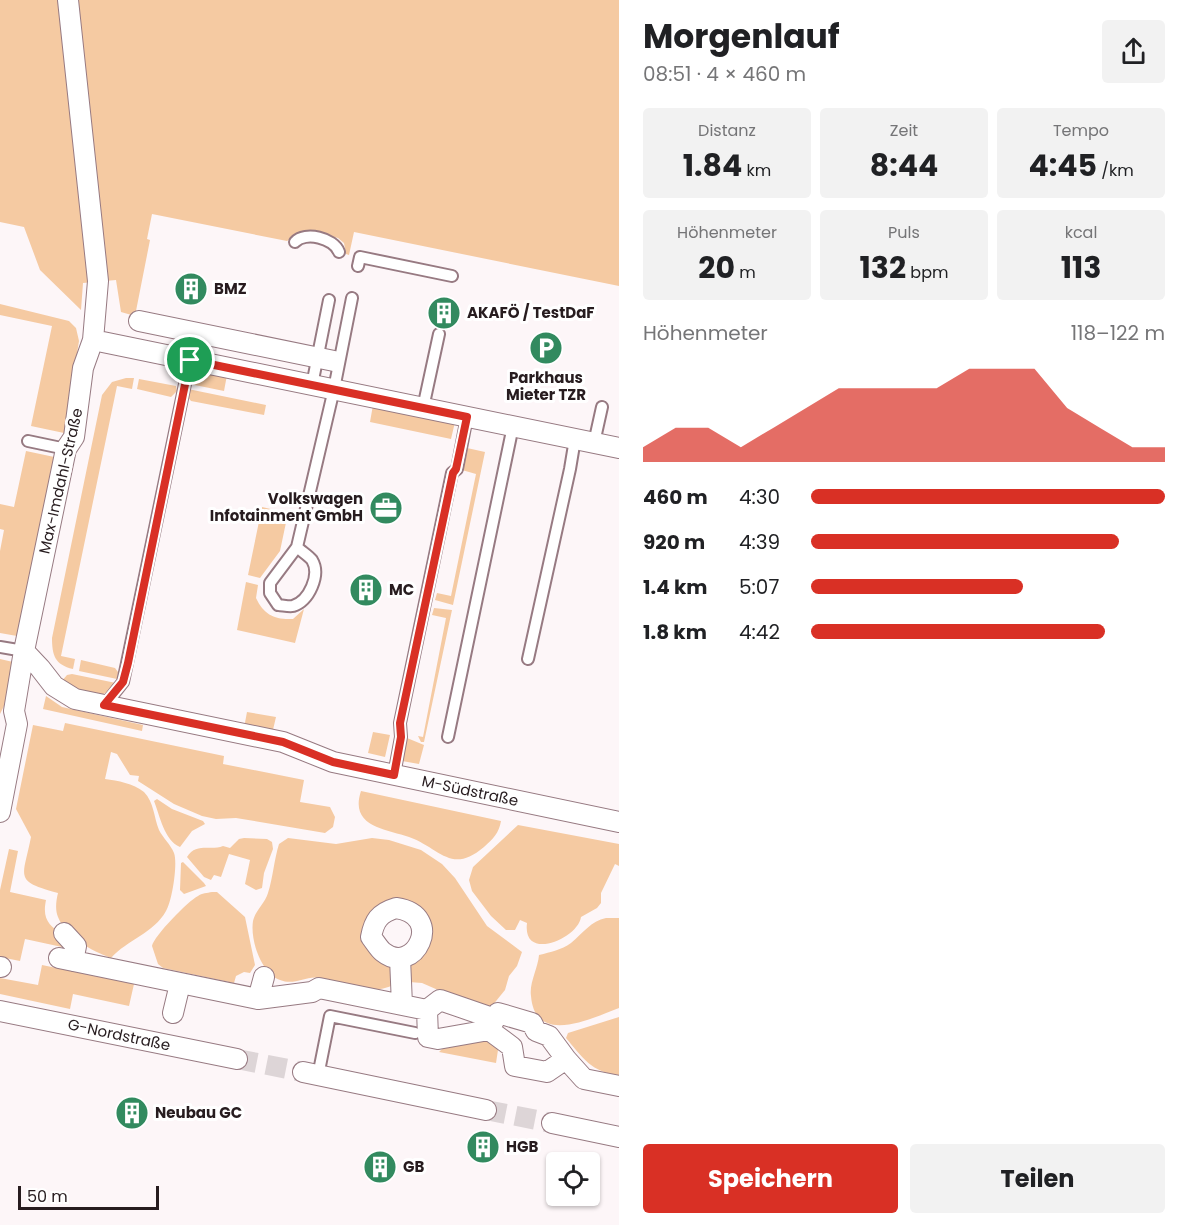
<!DOCTYPE html>
<html lang="de">
<head>
<meta charset="utf-8">
<style>
	body { margin:0; font-family:Poppins,sans-serif; background:#f2f2f2; color:#202124; height:100vh; display:flex; flex-direction:column; font-size:22px; white-space:nowrap }
	* { box-sizing:border-box; margin:0 }
	p { font-size:20px; color:#757577 }
	.icon { flex:none; width:33px; height:33px; fill:none; stroke:currentColor; stroke-width:2; stroke-linecap:round; stroke-linejoin:round }
	.map { position:relative; flex:1; overflow:hidden }
	.drawer { display:flex; flex-direction:column; background:#fff; width:570px }
	.drawer>* { flex:none }
	.tools { position:absolute; left:546px; top:1152px; display:grid; gap:12px }
	.tools a { display:grid; place-items:center; width:54px; height:54px; border-radius:6px; background:#fff; box-shadow:0 2px 4px #0004; font-size:30px }
	.scale { position:absolute; left:18px; bottom:15px; width:141px; box-sizing:border-box; padding-left:6px; border:3px solid #271c1f; border-top:0; font-size:16px; line-height:21px; white-space:nowrap; color:#271c1f; -webkit-text-stroke:4px #fff; paint-order:stroke }
	.pin { position:absolute; display:grid; place-items:center; width:51px; height:51px; color:#fff; margin:-26px; border:3px solid #fff; border-radius:50%; box-shadow:0 2px 6px #0007 }
	.round { display:grid; place-items:center; flex:none; width:63px; height:63px; border-radius:6px; background:#f2f2f2 }
	.head { display:flex; align-items:center; justify-content:space-between; height:102px; padding:0 24px }
	h1 { font-size:33px; font-weight:700; line-height:45px }
	.stats { display:grid; grid-template-columns:repeat(3,1fr); gap:9px; height:102px; padding:6px 24px }
	.stats div { display:grid; align-content:center; border-radius:6px; background:#f2f2f2; text-align:center }
	.stats b { font-size:30px; font-weight:700 }
	.stats small { font-size:16px; font-weight:400 }
	.stats p { font-size:16px }
	.chart { height:168px; padding:12px 24px }
	.chart p { display:flex; justify-content:space-between }
	.chart svg { width:100%; height:108px; margin-top:6px; fill:#d93025; opacity:.7 }
	.button { display:flex; gap:12px; margin-top:auto; padding:12px 24px }
	.button a { flex:1; height:69px; border-radius:6px; background:#d93025; color:#fff; font-size:24px; font-weight:700; line-height:69px; text-align:center }
	.button a+a { background:#f2f2f2; color:#202124 }
	ul { padding:0 24px; list-style:none; font-size:20px }
	li { display:grid; grid-template-columns:96px 72px 1fr; align-items:center; height:45px }
	li i { height:15px; border-radius:8px; background:#d93025 }
	main { display:flex; flex:1; min-height:0 }
	.map>svg:first-child { display:block }
	.green { fill:#f5caa2 }
	.lines { fill:none; stroke-linecap:round; stroke-linejoin:round }
	.street-tunnel { stroke:#ddd5d7; stroke-width:20; stroke-dasharray:20 10; stroke-linecap:butt }
	.lane-casing { stroke:#977a82; stroke-width:14 }
	.street-casing { stroke:#977a82; stroke-width:22 }
	.lane { stroke:#fff; stroke-width:10 }
	.street { stroke:#fff; stroke-width:20 }
	.route-casing { stroke:#fff; stroke-width:12 }
	.route { stroke:#d93025; stroke-width:8 }
	.labels { text-anchor:middle; stroke-width:6; stroke-linejoin:round; paint-order:stroke }
	.poi-label { font-size:15px; font-weight:bold; fill:#271c1f; stroke:#fff; text-anchor:start }
	.street-label { font-size:15px; fill:#271c1f; stroke:#fff }
</style>
</head>
<body>
<main>
<div class="map">
<svg width="619" height="1225" viewBox="0 0 619 1225">
	<rect width="100%" height="100%" fill="#fdf6f8"/>
	<path class="green" d="M0,0H619V286L354,232L349,255L346,254L344,243L338,238L313,232L303,231L287,241L152,214L147,239L150,240L135,316L121,312L116,280L83,283L81,310L40,270L24,227L0,222Z
		M0,304L69,321L76,328L79,341L64,433L31,426L52,326L0,315Z
		M200,369L227,375L224,391L190,384L195,373Z
		M126,378H134L132,389L117,386L61,656L75,659L73,669C55,665 52,655 52,638L102,395L112,382Z
		M139,379L176,386L177,391L171,397L137,389Z
		M188,389L266,405L264,415L191,401L187,396Z
		M373,405L455,422L451,439L370,422Z
		M467,448L485,452L453,605L435,600L437,593L451,596L476,474L462,470Z
		M26,451L59,458L17,636L0,633V551L4,530L0,529V504L14,507Z
		M262,507L288,513L280,551L260,578L248,575Z
		M246,582L258,585L256,598C264,615 275,620 293,619L304,609L295,643L237,630Z
		M434,608L452,610L424,742H421L418,736L423,737L446,618L432,615Z
		M0,659L13,662L4,706L0,714Z
		M81,660L115,668L118,672L117,679L79,671Z
		M72,674L116,683C98,707 82,692 61,682L67,675Z
		M46,696L62,707L143,725L142,731L43,709Z
		M247,712L276,717L272,734L244,728Z
		M65,723L224,756L223,764L304,780L300,802L330,807L335,817L333,827L325,833L236,818L216,819L202,816L174,804L138,781L139,776L130,775L117,754L111,752L105,779C118,781 133,783 144,792C154,802 154,818 159,830C163,838 171,845 174,853C178,863 172,902 166,911C154,933 127,940 111,958C92,951 66,937 58,917C55,910 56,901 58,893C13,881 23,878 31,837L16,809L33,725L63,731Z
		M373,732L390,735L385,757L368,753Z
		M407,738L424,745L419,764L402,761Z
		M361,791L501,821C499,833 493,839 484,847C451,875 440,848 409,837C386,829 349,827 361,791Z
		M157,799L172,809L203,821L205,824L192,831L180,847C164,840 160,816 154,801Z
		M518,825L619,844V866L615,864L601,893V903L597,908L581,917C578,939 522,962 527,923L520,920L515,930H506L491,916L472,891L469,880L473,867Z
		M244,838L267,839L272,842L273,849L264,873L262,888L256,890L245,884L250,860L229,854L221,877L214,875L211,880L204,877L187,857C196,842 211,851 223,846L230,848L239,839Z
		M288,838L336,844L372,838L389,840L421,850L442,864L455,878L487,926L522,952L517,966L509,976L505,990L492,1006L484,1010L422,983L409,982L406,962L418,909L371,915L392,963L395,984C371,997 345,985 320,978C306,975 295,986 280,980C261,973 250,940 253,921C255,911 265,903 268,893C273,877 274,860 279,844Z
		M9,849L18,851L10,892L46,900C42,920 49,925 64,936L62,947L25,939L20,961L0,957V890Z
		M183,862L204,883L206,886L184,894L180,890L181,863Z
		M212,892H217L245,917L255,965L250,973L244,972L236,976L234,983L163,968L158,964L152,946C154,936 188,901 198,896C202,893 207,893 212,892Z
		M606,918H619V1008C590,1019 535,1046 531,996C529,983 538,968 539,955C551,952 561,950 571,943C583,933 591,921 606,918Z
		M42,965L134,984L129,1006L73,994L70,1009L0,994V978L38,985Z
		M619,1017V1075C592,1073 582,1057 566,1038L568,1033Z
		M480,1038L493,1040L498,1050L496,1063L439,1052L444,1047Z"/>
	<g class="lines">
		<path class="street-tunnel" d="M237,1059L303,1072
			M486,1110L552,1123"/>
		<defs>
			<path id="lane" d="M295,242C305,231 334,238 339,252
				M358,266L360,257L452,276
				M312,385L329,300
				M423,408L439,334
				M28,441L66,449
				M594,443L602,407
				M297,547C301,551 309,556 312,560C321,575 309,601 293,606C289,607 282,605 278,605L270,593V583L297,547L334,389L352,298
				M0,647L24,651
				M528,659L570,469L575,439
				M104,706L123,682L127,663L190,360
				M448,737L513,426
				M394,775L401,737L400,723L452,473L457,469L467,417
				M318,1076L330,1016L415,1033"/>
			<path id="street" d="M139,321L334,361
				M93,340L619,448
				M24,651L40,668L54,686L75,699L283,742L333,762L619,822
				M0,812L17,724L14,711L24,651L66,449L74,437L83,368L93,340L98,281L68,0
				M396,908C446,915 414,977 383,952C379,949 375,942 371,937C374,921 379,913 396,908Z
				M64,933L76,946L73,961
				M59,958L258,999L312,992L319,988L427,1010L428,1037L438,1039L489,1030L512,1047L515,1066L547,1072L566,1059L584,1079L619,1086
				M400,958L402,1005
				M0,967H1
				M258,999L264,977
				M427,1010L440,1000L495,1019
				M0,1011L237,1059
				M173,1013L180,984
				M489,1030L498,1013L532,1023L536,1031L549,1036L566,1059
				M303,1072L486,1110
				M552,1123L619,1137"/>
		</defs>
		<use href="#lane" class="lane-casing"/>
		<use href="#street" class="street-casing"/>
		<use href="#lane" class="lane"/>
		<use href="#street" class="street"/>
	</g>
	<g class="lines">
		<defs>
			<path id="route" d="M190,360L467,417L456,469L453,473L400,723L401,737L394,775L333,762L283,742L104,705L123,682L128,663Z"/>
		</defs>
		<use href="#route" class="route-casing"/>
		<use href="#route" class="route"/>
	</g>
	<defs>
		<symbol id="building-disc" viewBox="-11 -11 22 22"><circle r="9.5" fill="#328a5f" stroke="#fff"/><path d="M-4-6H4V6H1V3H-1V6H-4ZM-2.5-4.3h1.7v1.8h-1.7ZM.8-4.3h1.7v1.8H.8ZM-2.5-1h1.7V.8h-1.7ZM.8-1h1.7V.8H.8Z" fill="#fff"/></symbol>
		<symbol id="parking-disc" viewBox="-11 -11 22 22"><circle r="9.5" fill="#328a5f" stroke="#fff"/><path d="M-3.5-5.5H1a3.5 3.5 0 0 1 0 7H-1V5.5H-3.5ZM-1-3.4V-.6H.8a1.4 1.4 0 0 0 0-2.8Z" fill="#fff"/></symbol>
		<symbol id="office-disc" viewBox="-11 -11 22 22"><circle r="9.5" fill="#328a5f" stroke="#fff"/><path d="M-6-3h4V-5.5h4V-3h4V5H-6ZM-1-4.5V-3h2v-1.5ZM-6 0V1H6V0Z" fill="#fff"/></symbol>
	</defs>
	<g fill-rule="evenodd">
		<use href="#building-disc" x="172" y="270" width="38" height="38"/>
		<use href="#building-disc" x="425" y="294" width="38" height="38"/>
		<use href="#parking-disc" x="527" y="329" width="38" height="38"/>
		<use href="#office-disc" x="367" y="489" width="38" height="38"/>
		<use href="#building-disc" x="347" y="571" width="38" height="38"/>
		<use href="#building-disc" x="113" y="1094" width="38" height="38"/>
		<use href="#building-disc" x="464" y="1128" width="38" height="38"/>
		<use href="#building-disc" x="361" y="1148" width="38" height="38"/>
	</g>
	<g class="labels">
		<g class="poi-label">
			<text x="214" y="294">BMZ</text>
			<text x="467" y="318">AKAFÖ / TestDaF</text>
			<text x="546" y="383" text-anchor="middle">Parkhaus<tspan x="546" dy="17">Mieter TZR</tspan></text>
			<text x="363" y="504" text-anchor="end">Volkswagen<tspan x="363" dy="17">Infotainment GmbH</tspan></text>
			<text x="389" y="595">MC</text>
			<text x="155" y="1118">Neubau GC</text>
			<text x="506" y="1152">HGB</text>
			<text x="403" y="1172">GB</text>
		</g>
		<g class="street-label">
			<text transform="translate(61 481) rotate(-77)" y="5">Max-Imdahl-Straße</text>
			<text transform="translate(470 791) rotate(12)" y="5">M-Südstraße</text>
			<text transform="translate(119 1035) rotate(12)" y="5">G-Nordstraße</text>
		</g>
	</g>
</svg>
<div class="tools">
<a><svg class="icon" aria-label="locate" viewBox="0 0 24 24"><circle cx="12" cy="12" r="6"/><path d="M12 2v4M12 18v4M2 12h4M18 12h4"/></svg></a>
</div>
<div class="scale">50 m</div>
<div class="pin" style="left:190px;top:360px;background:#1e9e55"><svg class="icon" aria-label="arrive" viewBox="0 0 24 24"><path d="M6 21V4h12l-3 4 3 4H6"/></svg></div>
</div>
<section class="drawer">
<div class="head"><div><h1>Morgenlauf</h1><p>08:51 · 4 × 460 m</p></div><a class="round"><svg class="icon" aria-label="share" viewBox="0 0 24 24"><path d="M12 15V3M7 8l5-5 5 5M5 13v7h14v-7"/></svg></a></div>
<div class="stats">
<div><p>Distanz</p><b>1.84<small> km</small></b></div>
<div><p>Zeit</p><b>8:44</b></div>
<div><p>Tempo</p><b>4:45<small> /km</small></b></div>
</div>
<div class="stats">
<div><p>Höhenmeter</p><b>20<small> m</small></b></div>
<div><p>Puls</p><b>132<small> bpm</small></b></div>
<div><p>kcal</p><b>113</b></div>
</div>
<div class="chart"><p><span>Höhenmeter</span>118–122 m</p>
<svg viewBox="0 0 160 44" preserveAspectRatio="none"><path d="M0 44V38L10 30L20 30L30 38L40 30L50 22L60 14L70 14L80 14L90 14L100 6L110 6L120 6L130 22L140 30L150 38L160 38V44z"/></svg>
</div>
<ul>
<li><b>460 m</b>4:30<i style="width:100%"></i></li>
<li><b>920 m</b>4:39<i style="width:87%"></i></li>
<li><b>1.4 km</b>5:07<i style="width:60%"></i></li>
<li><b>1.8 km</b>4:42<i style="width:83%"></i></li>
</ul>
<div class="button"><a>Speichern</a><a>Teilen</a></div>
</section>
</main>
</body>
</html>
